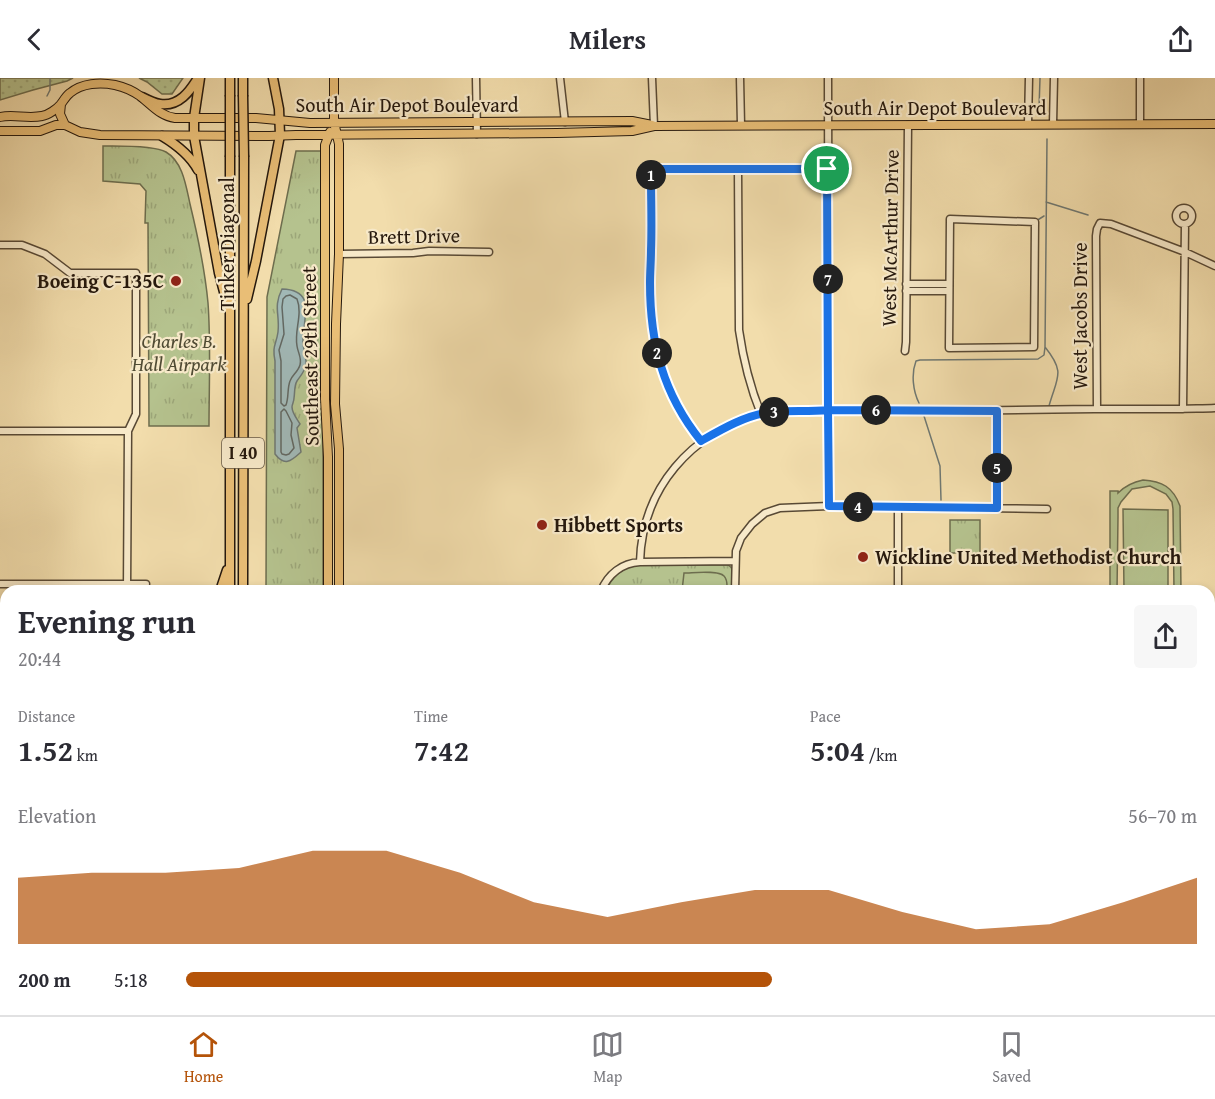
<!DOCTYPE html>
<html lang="en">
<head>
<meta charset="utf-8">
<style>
	body { margin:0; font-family:"Gentium Book Plus",serif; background:#f7f7f7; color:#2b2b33; height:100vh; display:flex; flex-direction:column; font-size:22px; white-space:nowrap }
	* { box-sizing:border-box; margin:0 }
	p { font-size:20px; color:#7c7c81 }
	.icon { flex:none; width:33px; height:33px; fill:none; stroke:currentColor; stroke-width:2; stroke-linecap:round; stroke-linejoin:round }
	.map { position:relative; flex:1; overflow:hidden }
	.sheet { position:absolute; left:0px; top:507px; width:1215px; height:430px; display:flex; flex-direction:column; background:#fff; border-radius:18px 18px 0 0; box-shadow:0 3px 9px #0003 }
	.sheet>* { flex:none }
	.pin { position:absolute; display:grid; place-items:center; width:51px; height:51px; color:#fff; margin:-26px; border:3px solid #fff; border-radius:50%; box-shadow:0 2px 6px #0007 }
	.km { position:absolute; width:30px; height:30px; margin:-15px; border-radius:50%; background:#222; color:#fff; font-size:16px; line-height:30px; text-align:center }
	.round { display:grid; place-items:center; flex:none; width:63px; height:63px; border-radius:6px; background:#f7f7f7 }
	.summary { display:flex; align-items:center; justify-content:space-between; height:102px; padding:0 18px }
	h1 { font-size:33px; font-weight:600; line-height:45px }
	.metrics { display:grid; grid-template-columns:repeat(3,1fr); gap:9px; height:102px; padding:6px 18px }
	.metrics div { display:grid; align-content:center }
	.metrics b { font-size:30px; font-weight:600 }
	.metrics small { font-size:16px; font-weight:400 }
	.metrics p { font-size:16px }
	.chart { height:168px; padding:12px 18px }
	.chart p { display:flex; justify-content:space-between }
	.chart svg { width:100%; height:108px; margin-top:6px; fill:#b45309; opacity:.7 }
	ul { padding:0 18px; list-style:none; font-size:20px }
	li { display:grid; grid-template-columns:96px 72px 1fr; align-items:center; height:45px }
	li i { height:15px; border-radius:8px; background:#b45309 }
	header { display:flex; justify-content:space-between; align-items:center; height:78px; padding:0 18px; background:#fff; font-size:27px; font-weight:600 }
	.tab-bar { display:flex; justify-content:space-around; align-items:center; height:84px; border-top:2px solid #e1e1e2; background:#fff; font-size:16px; color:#7c7c81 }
	.tab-bar a { display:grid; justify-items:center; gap:3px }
	.tab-bar .on { color:#b45309 }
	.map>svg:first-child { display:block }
	.grass { fill:url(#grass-dots); stroke:#6d6d4e; stroke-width:1.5 }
	.park { fill:url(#park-tufts); stroke:#6d6d4e; stroke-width:1.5 }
	.garden { fill:#b5c28e; stroke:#6d6d4e; stroke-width:1.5 }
	.water { fill:#a1b8b6; stroke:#6f7872; stroke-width:1.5 }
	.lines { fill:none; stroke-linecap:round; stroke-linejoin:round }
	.shore { stroke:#636862; stroke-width:1.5 }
	.stream { stroke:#6f7872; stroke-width:1.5 }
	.minor-casing { stroke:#584935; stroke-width:9 }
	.major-casing { stroke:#25180d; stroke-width:10 }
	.highway-casing { stroke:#25180d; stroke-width:11 }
	.minor { stroke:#f7e9c9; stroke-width:6 }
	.major { stroke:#e9be76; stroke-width:8 }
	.highway { stroke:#e9be76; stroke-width:8 }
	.highway-bridge-casing { stroke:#25180d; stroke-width:11; stroke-linecap:butt }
	.highway-bridge { stroke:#e9be76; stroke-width:8 }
	.route-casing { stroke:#fff; stroke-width:12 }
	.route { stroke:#1a73e8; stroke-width:8 }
	.poi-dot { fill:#8f2418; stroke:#f7e9c9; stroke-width:2 }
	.labels { text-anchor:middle; stroke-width:4.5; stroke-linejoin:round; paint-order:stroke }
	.shield { fill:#f7e9c9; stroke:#645745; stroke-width:1.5 }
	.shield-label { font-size:18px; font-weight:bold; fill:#25180d }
	.street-label { font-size:20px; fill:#25180d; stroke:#f7e9c9 }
	.poi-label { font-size:20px; font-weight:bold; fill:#25180d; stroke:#f7e9c9; text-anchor:start }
	.park-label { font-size:20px; font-style:italic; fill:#504b34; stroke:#f7e9c9 }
</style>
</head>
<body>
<header><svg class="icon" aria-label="back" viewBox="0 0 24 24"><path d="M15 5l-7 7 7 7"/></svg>Milers<svg class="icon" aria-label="share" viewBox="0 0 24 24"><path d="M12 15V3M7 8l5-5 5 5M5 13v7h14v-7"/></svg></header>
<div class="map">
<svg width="1215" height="937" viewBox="0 0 1215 937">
	<defs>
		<pattern id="grass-dots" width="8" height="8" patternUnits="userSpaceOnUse" patternTransform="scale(1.5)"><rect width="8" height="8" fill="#b5c28e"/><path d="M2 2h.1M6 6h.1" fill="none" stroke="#9ca679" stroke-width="1.8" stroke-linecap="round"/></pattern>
		<pattern id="park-tufts" width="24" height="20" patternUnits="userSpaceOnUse" patternTransform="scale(1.5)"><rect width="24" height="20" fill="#b5c28e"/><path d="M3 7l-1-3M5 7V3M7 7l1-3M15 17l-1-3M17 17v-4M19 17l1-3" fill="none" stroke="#9ca679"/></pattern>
	</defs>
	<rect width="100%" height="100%" fill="#f2ddac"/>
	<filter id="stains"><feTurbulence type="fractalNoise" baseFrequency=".00333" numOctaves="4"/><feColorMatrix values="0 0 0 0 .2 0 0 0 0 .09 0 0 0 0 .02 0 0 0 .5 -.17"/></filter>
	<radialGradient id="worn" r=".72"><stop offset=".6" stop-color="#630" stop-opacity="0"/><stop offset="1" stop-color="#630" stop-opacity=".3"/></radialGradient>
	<path class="grass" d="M0,0H73L67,3L33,12L0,22Z
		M139,0H183L172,16H162L147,4Z"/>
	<path class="park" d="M103,68C118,68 154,67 166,74C183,84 186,108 190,126C198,159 205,192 208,225C211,266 209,308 209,348H149L148,145H145L146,113L140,106L103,103Z
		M296,73H323V513H266L267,219Z
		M950,442H980V475H950Z
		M636,487H728L732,490V513H606C611,500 622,490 636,487Z"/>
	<path class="garden" d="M1143,402C1162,403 1173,409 1180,428L1181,513H1174L1173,431L1172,424L1166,416L1150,408L1132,411L1121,424L1118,430V439L1117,513H1110V413H1118V415C1125,408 1133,404 1143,402Z
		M1123,431L1168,432V513H1124Z
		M684,495C693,495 718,492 724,498C728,502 727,508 727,513H682Z"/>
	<path class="water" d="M282,211C317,212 303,239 303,264C303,272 307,278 306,287C305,293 301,297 297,303C294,308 295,314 294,320C294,324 292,326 292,329C292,335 297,341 300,346L297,350L301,374C291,383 285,389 275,376V283C272,267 276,268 278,254C280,236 273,229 282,211Z"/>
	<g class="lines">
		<path class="shore" d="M290,217L297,221C303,236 294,253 297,268C298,275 302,280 300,287C298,294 292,297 290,303C287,311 289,319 286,327L284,328L281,325V283L279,272L284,256L282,229L283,221L286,218Z
			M284,331L286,333L292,345L291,357L294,370L289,376L286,377L282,376L281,374V334Z"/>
		<path class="stream" d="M47,18L50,12V0
			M1039,31L1040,0
			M1046,124L1088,137
			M1036,143L1044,138
			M1045,269C1066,295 1057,299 1049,328
			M919,325C913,313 911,296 916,283L920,282L1038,281L1044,277L1045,269L1047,61
			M924,338L940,388L941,422"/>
		<defs>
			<path id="minor" d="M476,0L477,56
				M560,0L565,44
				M652,0L654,48
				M740,0L741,47
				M828,0L829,428
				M1028,46L1029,0
				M1053,46L1054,0
				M1140,46V0
				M738,92L739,252C743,280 750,309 761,336
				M1176 138a8 8 0 1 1 16 0a8 8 0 1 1-16 0Z
				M950,141L1035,144L1034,269L949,270Z
				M0,167H22L45,176L70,195H136V336L128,353
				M339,176L413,175L429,173L489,174
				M906,206H949
				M906,213H949
				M905,273L906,264L908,47
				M1097,331L1096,158L1097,151L1100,145L1111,146L1185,174L1215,188
				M1183,331L1185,146
				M997,333V430
				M0,353H128L127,513
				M701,363C664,316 649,265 650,205C650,194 651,183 651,172C652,148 651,123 650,99L653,94L657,91H827
				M898,429V513
				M640,484C642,410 691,355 760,336C776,332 794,334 810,333C837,333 865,333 892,333C960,333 1028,332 1097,331C1124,331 1151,331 1179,331C1191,330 1203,331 1215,330
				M0,506H146
				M601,513C608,496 622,485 640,484L735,483
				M735,513L736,473L741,460L752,446L765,435L780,430L829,428L1047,431
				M1209,619H1215
				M0,743H6
				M0,752H6
				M0,910H6
				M654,932V937
				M741,932V937
				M832,932V937
				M916,932V937
				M1001,932V937
				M129,937V932
				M1087,937V932
				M1162,937V932"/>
			<path id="major" d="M334,0V44L339,66V176L336,246L335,326L339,371V513
				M61,26L60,36L65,47
				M0,39C13,36 28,41 42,38C48,37 57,31 61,26C64,22 66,18 70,15C82,5 100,4 115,7C124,9 133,13 140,18C152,27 160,38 175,40H256L310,45L632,43L652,47
				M0,53H40L56,47H65L80,54L100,57L269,58L296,57L557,55L632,53L654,48L1215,46
				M328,513V379L325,321V67L330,54
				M328,932V937
				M338,932V937"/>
			<path id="highway" d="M200,0L194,40V58L219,195L227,225
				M230,17V0
				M243,17V0
				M142,19C148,22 154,25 160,26C179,29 190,13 198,0
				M162,58C177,67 190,77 198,92
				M230,79V513
				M247,221L256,183L280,57L279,31L273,0
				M220,513L227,492
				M243,513L244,79
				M267,932L269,937
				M278,932L280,937
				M293,932L295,937
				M305,932V937"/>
		</defs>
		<use href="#minor" class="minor-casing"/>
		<use href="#major" class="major-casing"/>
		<use href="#highway" class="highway-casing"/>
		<use href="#minor" class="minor"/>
		<use href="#major" class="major"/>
		<use href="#highway" class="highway"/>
		<defs>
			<path id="highway-bridge" d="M230,17V79
				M243,17L244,79"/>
		</defs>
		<use href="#highway-bridge" class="highway-bridge-casing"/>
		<use href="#highway-bridge" class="highway-bridge"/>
	</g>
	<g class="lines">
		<defs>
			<path id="route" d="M827,91H657L653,94L651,99C651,123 652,148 651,172C651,183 650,194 650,205C650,265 663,316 701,363C722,351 746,337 771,334C790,332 809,334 828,332L829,428L997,430V333L828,332L827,91"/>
		</defs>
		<use href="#route" class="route-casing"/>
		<use href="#route" class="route"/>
	</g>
	<g class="poi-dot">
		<circle cx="176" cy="203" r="6"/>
		<circle cx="542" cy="447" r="6"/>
		<circle cx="863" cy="479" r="6"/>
	</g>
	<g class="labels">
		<rect class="shield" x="222" y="360" width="42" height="30" rx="4.5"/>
		<g class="shield-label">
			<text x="243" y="381">I 40</text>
		</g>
		<g class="street-label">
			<text x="407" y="34">South Air Depot Boulevard</text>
			<text x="935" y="37">South Air Depot Boulevard</text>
			<text transform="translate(414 158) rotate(-1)" y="7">Brett Drive</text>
			<text transform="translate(890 160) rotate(-89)" y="7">West McArthur Drive</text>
			<text transform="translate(227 166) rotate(-90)" y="7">Tinker Diagonal</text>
			<text transform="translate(1080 238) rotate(-90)" y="7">West Jacobs Drive</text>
			<text transform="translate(310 278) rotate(-91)" y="7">Southeast 29th Street</text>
		</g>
		<g class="poi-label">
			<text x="164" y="210" text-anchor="end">Boeing C-135C</text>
			<text x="554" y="454">Hibbett Sports</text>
			<text x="875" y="486">Wickline United Methodist Church</text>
		</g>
		<g class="park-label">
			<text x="179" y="270">Charles B.<tspan x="179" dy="23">Hall Airpark</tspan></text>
		</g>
	</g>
	<rect width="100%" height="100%" filter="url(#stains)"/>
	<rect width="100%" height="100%" fill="url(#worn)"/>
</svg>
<div class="pin" style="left:827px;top:91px;background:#1e9e55"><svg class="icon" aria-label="arrive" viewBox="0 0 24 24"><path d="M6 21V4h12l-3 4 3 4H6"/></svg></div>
<b class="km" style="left:651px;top:97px">1</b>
<b class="km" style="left:657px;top:275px">2</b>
<b class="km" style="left:774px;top:334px">3</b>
<b class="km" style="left:858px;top:429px">4</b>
<b class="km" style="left:997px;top:390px">5</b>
<b class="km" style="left:876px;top:332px">6</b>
<b class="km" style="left:828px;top:201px">7</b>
<section class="sheet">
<div class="summary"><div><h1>Evening run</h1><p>20:44</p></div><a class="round"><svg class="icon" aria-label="share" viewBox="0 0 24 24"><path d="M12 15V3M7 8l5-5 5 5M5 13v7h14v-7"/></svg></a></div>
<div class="metrics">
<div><p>Distance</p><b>1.52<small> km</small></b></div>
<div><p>Time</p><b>7:42</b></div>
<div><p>Pace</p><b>5:04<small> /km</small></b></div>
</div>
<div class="chart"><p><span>Elevation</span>56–70 m</p>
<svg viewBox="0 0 160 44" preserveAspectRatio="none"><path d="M0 44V17L10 15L20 15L30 13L40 6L50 6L60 15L70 27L80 33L90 27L100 22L110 22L120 31L130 38L140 36L150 27L160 17V44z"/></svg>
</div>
<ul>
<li><b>200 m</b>5:18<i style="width:58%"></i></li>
</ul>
</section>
</div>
<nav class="tab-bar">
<a class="on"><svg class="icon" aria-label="home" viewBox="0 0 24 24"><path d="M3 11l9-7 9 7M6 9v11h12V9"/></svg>Home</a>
<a><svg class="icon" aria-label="map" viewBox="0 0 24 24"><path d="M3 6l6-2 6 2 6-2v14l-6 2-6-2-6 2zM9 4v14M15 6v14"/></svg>Map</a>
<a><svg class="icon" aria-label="saved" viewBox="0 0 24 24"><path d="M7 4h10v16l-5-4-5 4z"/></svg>Saved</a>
</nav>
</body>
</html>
